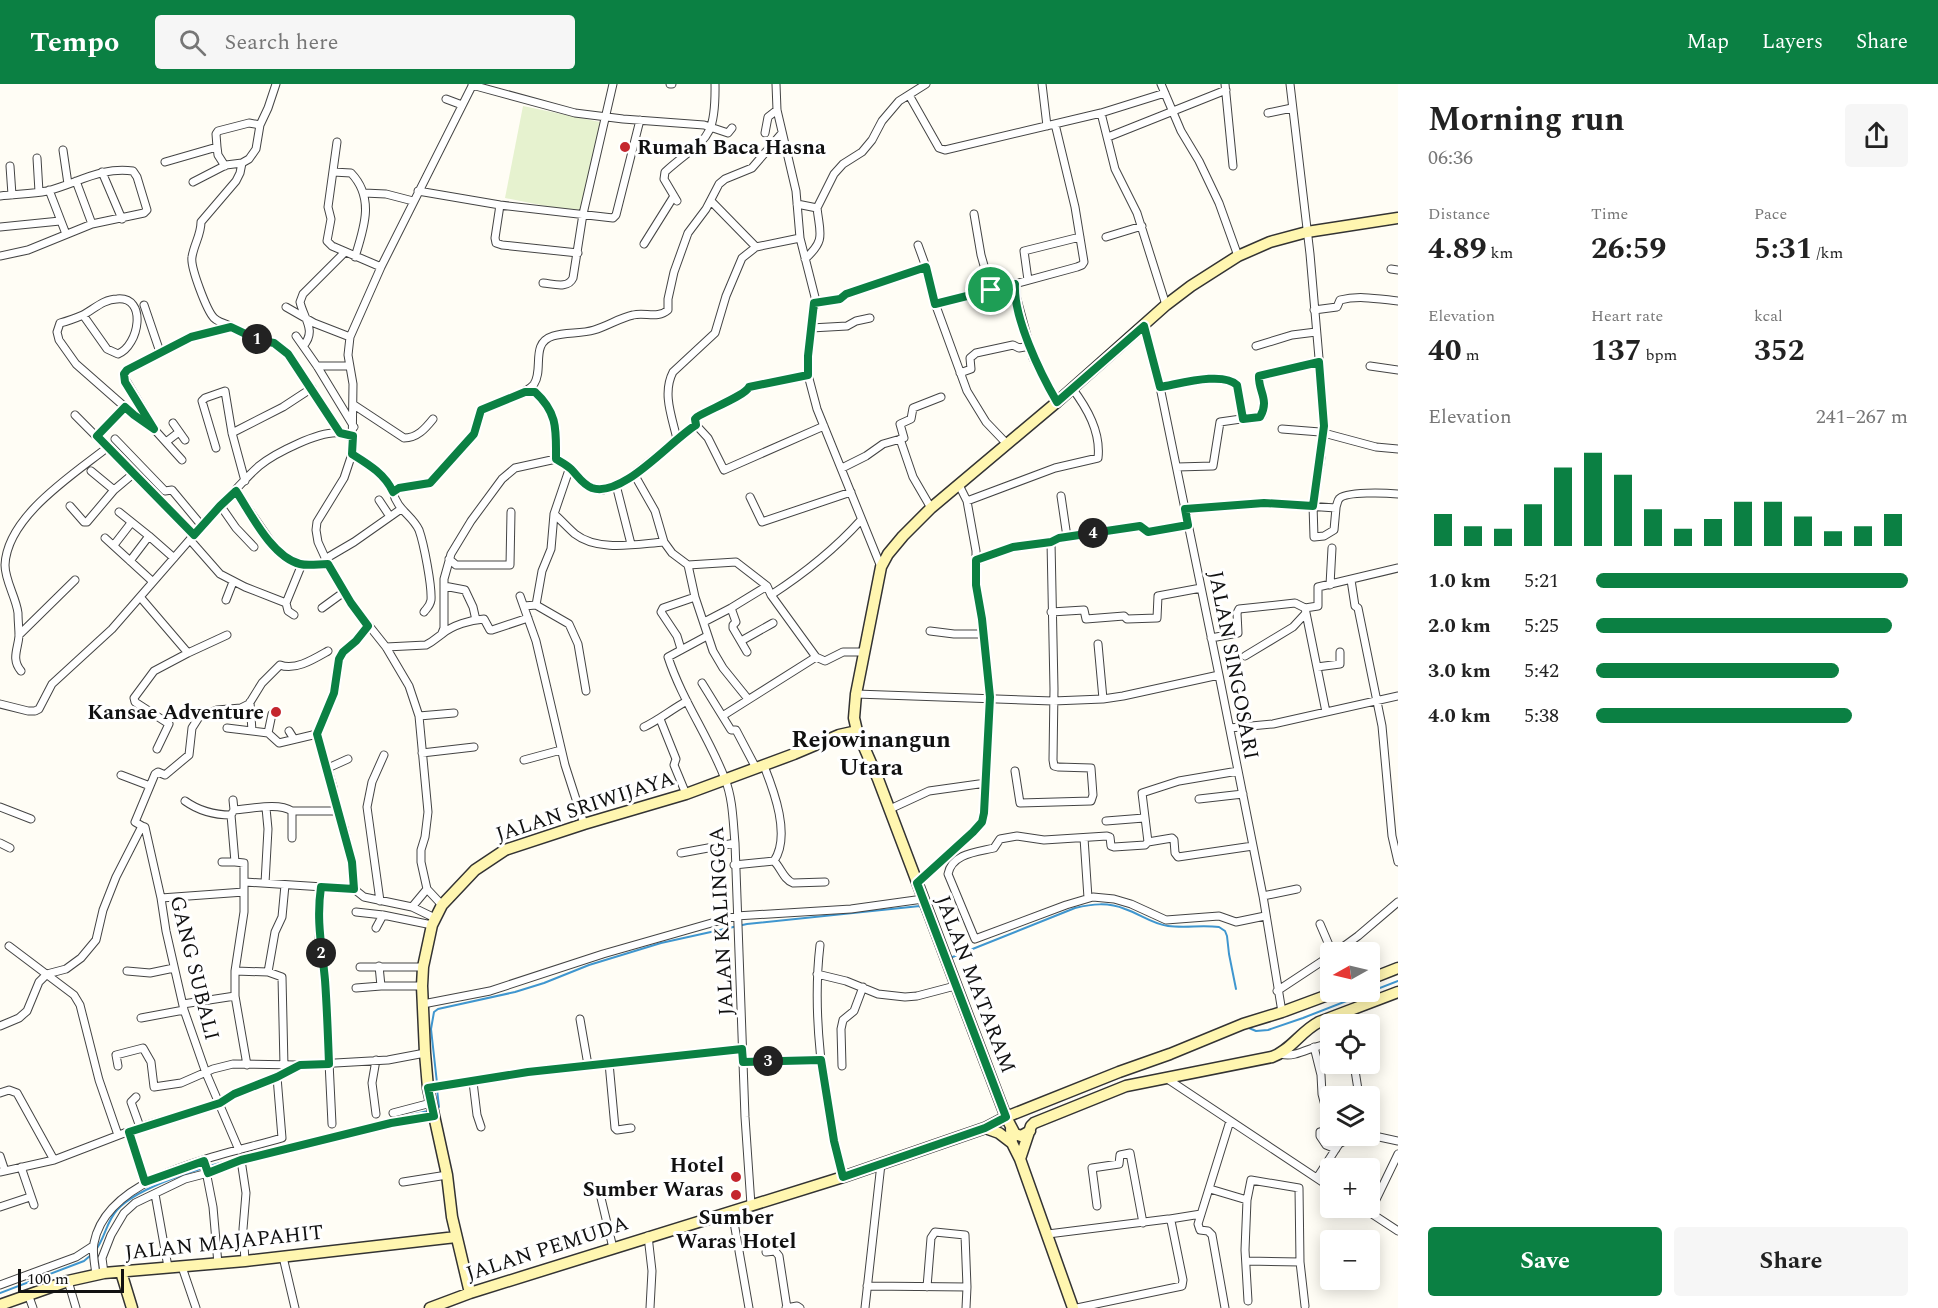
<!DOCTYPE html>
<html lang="en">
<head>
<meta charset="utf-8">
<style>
	body { margin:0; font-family:Spectral,serif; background:#f6f6f6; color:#222; height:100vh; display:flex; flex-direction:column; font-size:22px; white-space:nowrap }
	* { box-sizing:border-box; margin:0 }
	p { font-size:20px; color:#767676 }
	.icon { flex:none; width:33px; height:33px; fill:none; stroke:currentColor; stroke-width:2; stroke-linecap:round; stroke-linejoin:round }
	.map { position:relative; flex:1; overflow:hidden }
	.panel { display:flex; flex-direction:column; background:#fff; width:540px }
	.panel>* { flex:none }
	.needle { width:39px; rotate:262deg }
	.buttons { position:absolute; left:1320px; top:858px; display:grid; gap:12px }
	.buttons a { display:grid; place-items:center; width:60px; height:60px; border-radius:6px; background:#fff; box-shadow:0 3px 15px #0003; font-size:30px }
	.scale { position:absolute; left:18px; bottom:15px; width:106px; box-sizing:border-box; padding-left:6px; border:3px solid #111; border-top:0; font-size:16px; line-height:21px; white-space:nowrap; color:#111; -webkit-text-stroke:4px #fff; paint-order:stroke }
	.pin { position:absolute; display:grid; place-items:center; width:51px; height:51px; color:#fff; margin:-26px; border:3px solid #fff; border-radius:50%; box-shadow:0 2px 6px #0007 }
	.km { position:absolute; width:30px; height:30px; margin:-15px; border-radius:50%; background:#222; color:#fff; font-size:16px; line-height:30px; text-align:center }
	.round { display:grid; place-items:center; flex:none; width:63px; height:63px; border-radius:6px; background:#f6f6f6 }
	.overview { display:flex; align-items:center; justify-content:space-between; height:102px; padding:0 30px }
	h1 { font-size:33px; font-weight:700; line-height:45px }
	.stats { display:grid; grid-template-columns:repeat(3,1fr); gap:9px; height:102px; padding:6px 30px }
	.stats div { display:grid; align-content:center }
	.stats b { font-size:30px; font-weight:700 }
	.stats small { font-size:16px; font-weight:400 }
	.stats p { font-size:16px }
	.chart { height:168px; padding:12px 30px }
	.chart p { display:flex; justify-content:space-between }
	.chart svg { width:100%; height:108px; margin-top:6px; stroke:#0b8043; stroke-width:6 }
	.primary-button { display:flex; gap:12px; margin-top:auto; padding:12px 30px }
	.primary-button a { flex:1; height:69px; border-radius:6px; background:#0b8043; color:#fff; font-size:24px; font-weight:700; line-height:69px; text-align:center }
	.primary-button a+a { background:#f6f6f6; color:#222 }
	ul { padding:0 30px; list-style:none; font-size:20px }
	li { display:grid; grid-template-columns:96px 72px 1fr; align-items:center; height:45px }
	li i { height:15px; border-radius:8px; background:#0b8043 }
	header { display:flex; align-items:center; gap:36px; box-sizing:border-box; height:84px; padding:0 30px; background:#0b8043; color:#fff }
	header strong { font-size:28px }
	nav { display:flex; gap:33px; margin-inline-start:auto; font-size:21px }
	.search { width:420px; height:54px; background:#f6f6f6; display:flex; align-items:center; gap:15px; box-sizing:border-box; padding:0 21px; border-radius:6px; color:#767676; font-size:22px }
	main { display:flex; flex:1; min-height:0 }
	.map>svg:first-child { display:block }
	.pitch { fill:#e6f2cf }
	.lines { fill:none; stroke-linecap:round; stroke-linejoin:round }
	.stream { stroke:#3f96cf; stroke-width:2 }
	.street-casing { stroke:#444; stroke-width:9 }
	.secondary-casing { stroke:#333; stroke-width:13 }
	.street { stroke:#fff; stroke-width:7 }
	.secondary { stroke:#fff6b0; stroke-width:10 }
	.route-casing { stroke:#fff; stroke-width:12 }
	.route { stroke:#0b8043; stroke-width:8 }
	.poi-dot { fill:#c4262e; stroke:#fff; stroke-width:2 }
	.labels { text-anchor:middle; stroke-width:6; stroke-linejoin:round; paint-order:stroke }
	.poi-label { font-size:21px; font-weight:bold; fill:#111; stroke:#fff; text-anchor:end }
	.street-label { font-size:21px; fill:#111; stroke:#fff }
	.quarter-label { font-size:24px; font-weight:bold; fill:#111; stroke:#fff }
</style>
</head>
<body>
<header>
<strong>Tempo</strong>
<div class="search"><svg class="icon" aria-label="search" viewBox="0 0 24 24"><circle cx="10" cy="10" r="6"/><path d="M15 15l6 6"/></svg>Search here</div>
<nav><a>Map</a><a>Layers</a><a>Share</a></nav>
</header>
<main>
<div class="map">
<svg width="1398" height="1224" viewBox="0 0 1398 1224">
	<rect width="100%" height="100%" fill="#fffdf5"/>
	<path class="pitch" d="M523,22L600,38L581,129L505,114Z"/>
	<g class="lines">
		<path class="stream" d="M950,874L1075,824C1092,820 1108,818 1125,825C1140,830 1152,840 1168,842C1185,844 1202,841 1219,843L1225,847L1227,852L1229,870L1236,905
			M1249,944L1256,947L1268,946L1303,934L1398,897
			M437,999L431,945L434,928L438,925L515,908L544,899L589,881L661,859L747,840L920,822L924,831
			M436,1024L439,1023L437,1005
			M393,1035L428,1027
			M279,1063L332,1050
			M95,1167C105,1155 106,1138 117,1126C138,1102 207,1082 239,1074
			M0,1209L84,1177L91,1171"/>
		<defs>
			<path id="street" d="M670,0H672
				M776,0L777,26L796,107L800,154L815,213L808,272V291L817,325L881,483
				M1042,0L1047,42
				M1161,0L1181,47L1199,77L1219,119L1238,172
				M1225,0L1233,82
				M1290,0L1310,170L1324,332L1321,373L1313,421L1314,453L1324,452L1334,446L1336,424
				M472,1L575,29L623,35L704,41L728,49L732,44
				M909,11L939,64L945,66L1101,29L1165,9
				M446,15L462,21
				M1101,29L1115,85L1137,129L1166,221
				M1268,29L1292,24
				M1055,40L1075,123L1084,178L1082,181L1077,183L1015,200V208L1033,274L1057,318
				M765,49L768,33L777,26
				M1108,53L1226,6
				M337,58L328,123L331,135L327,157L332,162L381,183
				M217,63L218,71L225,82
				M63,66L68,100
				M37,74L39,108
				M165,78L217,63L216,50L218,47L249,39L260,41
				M10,82L12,111
				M102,88L122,135
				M333,88L351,89C375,114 364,144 355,173
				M76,97L92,140
				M193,98L226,81L242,79L249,75L256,65L260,41L268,24L276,0
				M49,106L66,150
				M418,107L500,121L613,134L616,131L640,36
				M364,109L386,110L413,117
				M0,112C15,110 32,110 47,107C76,100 102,82 133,87L137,93L147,126L144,129L92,140L28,166L0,172
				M677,117L664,95L665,88C704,53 716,60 715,0
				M711,117L756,163
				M797,120L817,124L834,90L843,80L862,68L872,56L882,37L899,17L926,0
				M500,121L495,154L496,159L502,161L578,169
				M974,130L981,171L991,206
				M0,143L60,137
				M1106,153L1142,142
				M644,160L674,112
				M918,161L926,183
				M805,175C826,156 820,150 817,124
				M1391,185L1398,186
				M1028,196L1024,167L1080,153
				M543,199C554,200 568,205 573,194L583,130L613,0
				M814,219L840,215L846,210L926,183L936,222L967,307L986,338L1007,360
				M935,220L1015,200
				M144,221L160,268L127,286L124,289V293L153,342
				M286,223L314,239L350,253
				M1314,226L1337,223L1340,216C1359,211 1379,215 1398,217
				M83,231L107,265L118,270C139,262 148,212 117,215C104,215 94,225 83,231C76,234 68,237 60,239L57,248L59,256L76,280L134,331L154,345L182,376
				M231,242C225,240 218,238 214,234C207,227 190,183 192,173C194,160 201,151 201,138L236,97L240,89L242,79
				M1144,242L1160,303L1219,591L1263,812L1282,928
				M811,244L847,242L856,237L870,234
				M296,252L317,282L354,343
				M303,262C317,247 304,235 300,218L303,210L345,168
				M1256,262L1292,251L1316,248
				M160,268L191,253L231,243L258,256L274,259L288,270L340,349
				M317,282H348
				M1370,282L1398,286
				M960,289L971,285L970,274L976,269L1013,261L1019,264L1030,262
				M1160,303C1179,300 1223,287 1237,301L1243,335
				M525,307L535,308C558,329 556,346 556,375
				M354,321L404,354C417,354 425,345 433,335
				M75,331L194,451
				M173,339L185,356
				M696,341L695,335L697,333C708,326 746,311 749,303L808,291
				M1282,345L1320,348L1376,363L1398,365
				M232,349L283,323L312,304
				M97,352L125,323
				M115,355L165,407L172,406L202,442
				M677,355C672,333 662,309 673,288L715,249L726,212L742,174L756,163L800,154
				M900,355L913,393L931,424
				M166,358L179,348
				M216,364L202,317L205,314L225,307L232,349L245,397
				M352,370L382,391L393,408
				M570,383L554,430C561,436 568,444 575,450C598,468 636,460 664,458
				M1177,383L1213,382L1220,338L1262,332C1267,311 1258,306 1259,292L1319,278
				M842,384L866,372L883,360L904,354L900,340L911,335L913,324L941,313
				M91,387L114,406
				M616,401L631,460
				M236,407L278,468L284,473L302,480
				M1061,412L1067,453
				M750,413L762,438L851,408
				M379,416L389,431
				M967,417L1055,384L1098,374C1101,348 1087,324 1072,304
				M220,421L236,444L254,463
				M70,422L84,438H87L114,406L133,390
				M1185,425L1264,419L1336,424C1336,423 1338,416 1339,415C1345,407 1387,409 1398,410
				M119,428L149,452L130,477
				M149,452L174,474
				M105,454L152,497
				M191,457L220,490L245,503L286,519
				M114,461L131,439
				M325,475L354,458L401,425
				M449,475L456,481H510L511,428
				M976,476L1013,463L1051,458L1059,454L1140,442L1148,448L1188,441
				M688,481L695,513L713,567L723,584L748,615
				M1351,496L1355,522L1358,524L1382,642L1392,752L1398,778
				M1330,501L1332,464
				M444,502L465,506L473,523L476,536
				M771,511C805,489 834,466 861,436
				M520,512L536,557L565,681L584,740
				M141,514L188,569L227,551
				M226,516L233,498
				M536,521L569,540L578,560L586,607
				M524,522L536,521L542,487L551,465L554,430
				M322,524L344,508
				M731,524L736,538L733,541V544L747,568
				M1305,524L1326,628
				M424,528C427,524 430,522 431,516C432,502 424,460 419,446C412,431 397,426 393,408L399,404L430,399L474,350L481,326C494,320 527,310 534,300C544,285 530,259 553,252C566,248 581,250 594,246C608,242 619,234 633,231C645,228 658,235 668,226V215L674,188L688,149L706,125L719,100L725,95L752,84L782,49
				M1051,528L1084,526L1086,535L1124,532L1127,535L1157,534L1158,512L1201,504
				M294,531L288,527L286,519L302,480H328
				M704,538L731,524L767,502
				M930,547L954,550H984
				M442,549L444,544V495L451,470L471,437L502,395L515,384L556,375L570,383L581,397L590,403L603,406L629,395L634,390
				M19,551L75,496
				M707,552L668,573C682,616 709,653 725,695C733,715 733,738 735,759L745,1033L751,1121
				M1211,554L1238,549L1237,529L1239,525L1295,519L1305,524L1318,522V503L1398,484
				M741,557L773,539
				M1098,560L1103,615
				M386,563L426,561C433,558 436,554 442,550C453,541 470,536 484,535L490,546H492L528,534
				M681,565L677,552L661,528L663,524L695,513
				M1245,572L1293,543L1305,530
				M816,573L825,577L843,568H863
				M1317,583L1340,580V568
				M21,587C11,575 18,565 19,552C19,545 18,536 18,529C16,513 5,497 5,481C7,432 74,390 108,363
				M702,599L731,646H736L756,684
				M856,610L1053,617L1103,615L1123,612L1219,591
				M250,618L252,647
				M0,620L28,627H35L39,625L52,600L112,545L220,421C234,409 245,394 259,382C275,369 319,347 339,349C344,349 349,351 353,352
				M272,630L268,649L279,659L317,650
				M724,631L816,573L771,511L767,502L736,478L688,481L672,469L664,458L655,427L634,390L696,341L708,354L724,386L824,342
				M419,632L454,629
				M660,635L676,675L674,681L686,710
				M644,643C659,636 672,625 687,617
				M227,644L268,649
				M1230,644L1273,640L1398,612
				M289,647L294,655
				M157,665L169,640L135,618L134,614L154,587L188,569
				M422,669L474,663
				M524,676L561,666
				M764,682C774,707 791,752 774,777
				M328,684L348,675
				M1015,687L1020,719L1091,717L1093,711L1091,684L1058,683L1054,682L1053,676L1054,605L1051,458
				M121,691L150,702
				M1199,715L1243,710
				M233,716L234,726
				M185,717C199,727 213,731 231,731L234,726C251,725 278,718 292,727H337
				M0,723L31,735
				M890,725L929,707L986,699
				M292,727V754
				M231,731L235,778L244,779V828L235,887V912L247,981
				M1106,737L1144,734
				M142,742L135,738L155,690L158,688L165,691L189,671L192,644L199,633L217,626L241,624L249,620L262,599L280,581C295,587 314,575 328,567
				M1084,754L1088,814
				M1148,758L1142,709L1179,697L1238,687
				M0,759L10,764
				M1253,762L1178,773L1175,769L1174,756L1172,754L1148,758L1145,761L1114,763L1111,762L1110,753L1107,752L1044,756L1017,752L1000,755L994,764C978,768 952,769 948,790L975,855L1066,821L1093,813L1114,815L1131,820L1166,836L1219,832L1236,838L1265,832
				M681,769L735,759
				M222,778H235
				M734,781L774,777C781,784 784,796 793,799L825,798
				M245,798L354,805L364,813L412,823L427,805
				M265,799L268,745L266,724
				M917,799L973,748L982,738L984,730L990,613L982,535L976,501V467L967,417L959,401
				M321,803L319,855L325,895L332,1040
				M354,805L352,778L344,744L337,727L333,703L317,650L334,609L339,575L343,568L356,557L368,542
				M1263,812L1297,805
				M161,814L244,808
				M380,817L367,723L372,698L384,671
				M442,821L427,805L421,778V766L425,753L428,728L419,632L409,602L386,563L351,519L328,480L318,458L316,446L317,438L344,394L352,370L353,300L348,271L350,253L381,183L473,0
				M412,823L435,834
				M356,828L383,831L432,841
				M1320,840L1332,868
				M376,844L383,831
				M820,861C811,938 824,1018 843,1093
				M9,862L74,911L80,921L99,996L118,1051
				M1336,868L1358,852L1398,818
				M379,882L381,902
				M360,883H423
				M127,887L150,889L174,884
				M235,887L268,888L282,893L284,982
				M268,888L275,848L282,833L285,801
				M817,890L846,897L878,910L905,913L917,912L955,902
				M356,904L381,902H422
				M1277,907L1330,872
				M183,920L235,912
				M423,920L490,907L603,870L736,832L851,825L923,815
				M141,934L184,926
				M580,935L588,981
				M0,942L19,934L27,927L39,898L47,890L66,885L81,874L96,856L103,826L116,793L141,744L142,742L145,743L161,814L166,847L184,926L206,989L239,1066
				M1314,963L1321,991L1322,1010L1330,1040L1329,1046L1320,1048V1052L1326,1061L1336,1065
				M1281,970C1296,975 1314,960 1330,960
				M376,976L372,999L376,1030
				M743,978L821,976
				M609,979L615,1044L617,1046L631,1044
				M1354,980L1359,1012
				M118,982L116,971L143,964L151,978L154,1003L181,999L213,985L233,980L297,981
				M842,982L841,945L843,936L854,927L863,903
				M1166,994L1330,1103
				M473,998L477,1031L481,1043
				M428,1004L528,988L742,965
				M0,1009L9,1006L17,1009L54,1076
				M136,1013L131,1018L140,1043
				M393,1029L431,1019
				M129,1048L145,1098
				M1370,1051L1398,1057
				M0,1072L5,1087
				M241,1076L246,1109L243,1145L245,1177
				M204,1077L213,1123L218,1180
				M21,1083L34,1121
				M0,1088L54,1076L140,1043L220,1019L234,1010L277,993L300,981L388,976L425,969
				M1317,1094L1339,1060L1354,1052
				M403,1098L447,1091
				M1210,1105L1247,1116L1245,1166L1248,1217
				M155,1110L168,1183
				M601,1114L613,1164
				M1247,1116L1251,1096L1299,1104L1300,1178L1305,1222
				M1097,1122L1092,1084L1119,1080L1120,1071L1130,1069L1143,1139
				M0,1123L30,1113
				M1363,1124L1398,1147
				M732,1127L749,1224
				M1370,1128L1398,1070
				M1170,1135L1201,1130
				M1048,1150L1168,1135L1171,1137L1183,1196L1182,1202L1077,1224
				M648,1152L652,1187L650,1224
				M766,1168L775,1167L779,1172L787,1224
				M283,1173L295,1224
				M1247,1177L1300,1178
				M182,1183L196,1224
				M104,1189L102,1174L111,1151L124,1129L135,1119L185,1095L208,1089L241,1076L391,1039L434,1032
				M96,1191C95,1181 92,1169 94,1159C107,1090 225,1071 282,1054L277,993
				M68,1197L76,1224
				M0,1201L76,1173L93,1162
				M867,1202L967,1203L966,1224
				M927,1203L931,1154L935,1148L965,1151L967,1203
				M28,1210L33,1224
				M786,1224L797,1222L800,1224
				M865,1224L881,1080
				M1225,1224L1212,1151L1208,1147L1200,1146L1198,1140L1230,1037"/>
			<path id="secondary" d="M1370,895L1398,884
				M985,1044L999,1049L1012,1059
				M1011,1045L1012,1059L1020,1075L1073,1224
				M1030,1047L1021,1052L1015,1050L1006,1033L878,695L857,647L854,634L856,610L881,483L888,470L903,452L931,424L1057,318L1166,221L1191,202L1238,172L1270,158L1307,148L1398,134
				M1020,1075L1031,1042L1034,1039L1126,1002L1272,973C1290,967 1301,947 1319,938L1398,908
				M121,1188L132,1224
				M470,1209L452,1133L447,1091L428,1004L425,969L422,902L423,883L432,841L442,821L475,786L505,766L584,740L686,710L794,670L839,651L857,647
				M0,1221L68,1197L104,1189L245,1177L456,1153
				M430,1224L470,1209L843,1093L985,1044L1006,1033L1119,988L1170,970L1243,940L1282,928L1336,908"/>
		</defs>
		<use href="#street" class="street-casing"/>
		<use href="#secondary" class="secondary-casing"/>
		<use href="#street" class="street"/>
		<use href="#secondary" class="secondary"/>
	</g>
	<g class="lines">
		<defs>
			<path id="route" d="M926,183L935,220L1015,200C1013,233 1040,289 1057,318L1144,242L1160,303C1179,300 1223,287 1237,301L1243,335L1260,333C1270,316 1258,307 1259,292L1319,278L1324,342L1313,422L1264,419L1185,425L1188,441L1148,448L1140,442L1059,454L1051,458L1013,463L976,476V501L982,535L990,613L984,729L982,738L973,748L917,799L1006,1033L985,1044L843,1093L834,1057L821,976L743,978L742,965L528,988L428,1004L434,1032L391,1039L241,1076L208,1089L204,1077L145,1098L129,1048L220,1019L234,1010L277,993L300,981L329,980C328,952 327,924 325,896C322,863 316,837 321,803L354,805L352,778L317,650L334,609L339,575L343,568L356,557L368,542L351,519L328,480C319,480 308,482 300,480C272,473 251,430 236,407L220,422L194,451L97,352L125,323L134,331L154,345L125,298L124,290L127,286L191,253L231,243L258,256L274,259L288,270L340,349L353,352L352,370C368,380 385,390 393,408L399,404L430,399L474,350L481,326L525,308H535C558,329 556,346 556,375C561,378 567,381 571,385C578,392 582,400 592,404C623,414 670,357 696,341L695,335L697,333C708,326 746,311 749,303L808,291V272L814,219L840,215L846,210Z"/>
		</defs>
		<use href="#route" class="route-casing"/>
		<use href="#route" class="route"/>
	</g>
	<g class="poi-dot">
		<circle cx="625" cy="63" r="6"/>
		<circle cx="276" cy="628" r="6"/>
		<circle cx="736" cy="1093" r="6"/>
		<circle cx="736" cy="1111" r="6"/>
	</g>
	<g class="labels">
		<g class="poi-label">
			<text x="637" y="70" text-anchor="start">Rumah Baca Hasna</text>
			<text x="264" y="635">Kansae Adventure</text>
			<text x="724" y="1088">Hotel<tspan x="724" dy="24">Sumber Waras</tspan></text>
			<text x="736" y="1140" text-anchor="middle">Sumber<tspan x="736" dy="24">Waras Hotel</tspan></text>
		</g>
		<g class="street-label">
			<text transform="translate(1234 581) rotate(79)" y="7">JALAN SINGOSARI</text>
			<text transform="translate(585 722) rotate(-18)" y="7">JALAN SRIWIJAYA</text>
			<text transform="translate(721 837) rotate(-93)" y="7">JALAN KALINGGA</text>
			<text transform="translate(195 884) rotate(76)" y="7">GANG SUBALI</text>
			<text transform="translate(976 900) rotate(69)" y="7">JALAN MATARAM</text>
			<text transform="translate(224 1158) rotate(-6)" y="7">JALAN MAJAPAHIT</text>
			<text transform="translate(547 1164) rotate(-18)" y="7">JALAN PEMUDA</text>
		</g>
		<g class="quarter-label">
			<text x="871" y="663">Rejowinangun<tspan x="871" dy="28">Utara</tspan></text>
		</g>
	</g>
</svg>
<div class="buttons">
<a><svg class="needle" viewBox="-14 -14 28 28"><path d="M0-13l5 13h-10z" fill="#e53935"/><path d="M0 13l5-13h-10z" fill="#767676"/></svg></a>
<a><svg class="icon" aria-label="locate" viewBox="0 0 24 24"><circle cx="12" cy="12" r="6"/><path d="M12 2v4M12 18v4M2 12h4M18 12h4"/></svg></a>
<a><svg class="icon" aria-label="layers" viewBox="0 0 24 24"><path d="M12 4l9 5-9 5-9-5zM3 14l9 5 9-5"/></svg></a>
<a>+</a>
<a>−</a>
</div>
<div class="scale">100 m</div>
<div class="pin" style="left:991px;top:206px;background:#1e9e55"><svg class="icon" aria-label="arrive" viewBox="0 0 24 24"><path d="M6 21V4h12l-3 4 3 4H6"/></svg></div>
<b class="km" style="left:257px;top:255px">1</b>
<b class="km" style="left:321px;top:869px">2</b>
<b class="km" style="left:768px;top:977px">3</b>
<b class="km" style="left:1093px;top:449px">4</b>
</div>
<section class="panel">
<div class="overview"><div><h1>Morning run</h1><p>06:36</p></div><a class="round"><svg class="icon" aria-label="share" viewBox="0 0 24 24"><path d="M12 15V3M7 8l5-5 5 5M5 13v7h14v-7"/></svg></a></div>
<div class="stats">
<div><p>Distance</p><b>4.89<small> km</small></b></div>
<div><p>Time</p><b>26:59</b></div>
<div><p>Pace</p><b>5:31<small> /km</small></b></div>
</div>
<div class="stats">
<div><p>Elevation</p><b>40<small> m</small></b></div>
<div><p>Heart rate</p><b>137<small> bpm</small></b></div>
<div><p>kcal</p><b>352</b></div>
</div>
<div class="chart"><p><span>Elevation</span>241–267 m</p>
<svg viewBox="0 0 160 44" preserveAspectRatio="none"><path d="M5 44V31M15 44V36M25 44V37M35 44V27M45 44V12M55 44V6M65 44V15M75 44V29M85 44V37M95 44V33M105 44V26M115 44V26M125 44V32M135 44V38M145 44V36M155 44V31"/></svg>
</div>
<ul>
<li><b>1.0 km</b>5:21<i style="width:100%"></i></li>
<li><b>2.0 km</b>5:25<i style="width:95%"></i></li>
<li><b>3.0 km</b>5:42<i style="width:78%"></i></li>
<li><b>4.0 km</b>5:38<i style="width:82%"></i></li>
</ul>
<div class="primary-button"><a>Save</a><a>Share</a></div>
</section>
</main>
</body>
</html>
